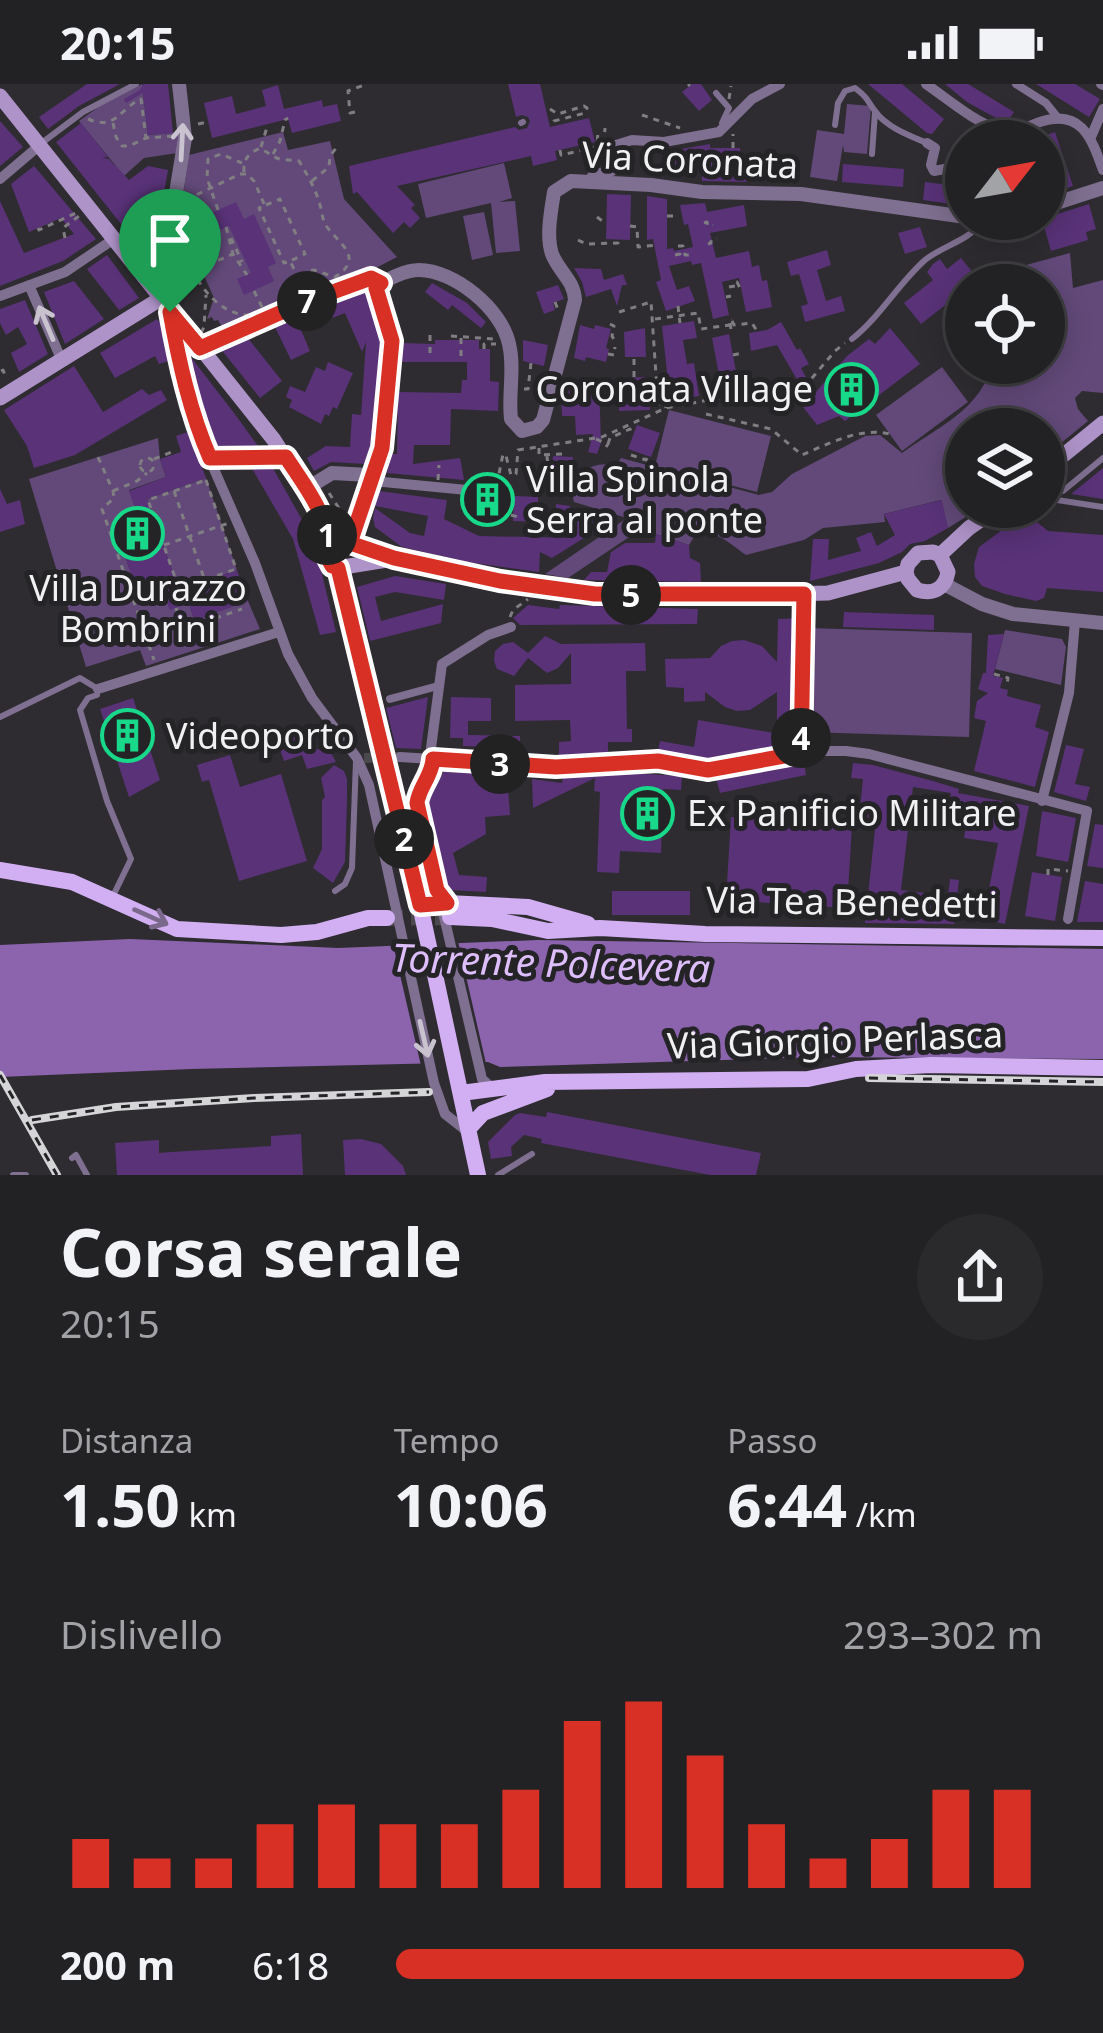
<!DOCTYPE html>
<html lang="it">
<head>
<meta charset="utf-8">
<style>
	body { margin:0; font-family:"Noto Sans",sans-serif; background:#2a292c; color:#f1f3f6; height:100vh; display:flex; flex-direction:column; font-size:45px; white-space:nowrap }
	* { box-sizing:border-box; margin:0 }
	p { font-size:39px; color:#a2a3a6 }
	.icon { flex:none; width:66px; height:66px; fill:none; stroke:currentColor; stroke-width:2; stroke-linecap:round; stroke-linejoin:round }
	.map { position:relative; height:1091px; overflow:hidden }
	.details { display:flex; flex-direction:column; background:#222124; flex:1 }
	.details>* { flex:none }
	.needle { width:78px; rotate:59deg }
	.tools { position:absolute; left:945px; top:36px; display:grid; gap:24px }
	.tools a { display:grid; place-items:center; width:120px; height:120px; border-radius:50%; background:#222124; box-shadow:0 6px 30px #0003,0 0 0 3px #3f3e41; font-size:60px }
	.pin { position:absolute; display:grid; place-items:center; width:102px; height:102px; color:#fff; margin:-123px -51px; border-radius:50% 50% 50% 0; rotate:-45deg; box-shadow:0 0 12px #0007 }
	.pin .icon { rotate:45deg }
	.km { position:absolute; width:60px; height:60px; margin:-30px; border-radius:50%; background:#222; color:#fff; font-size:33px; line-height:60px; text-align:center }
	.round { display:grid; place-items:center; flex:none; width:126px; height:126px; border-radius:63px; background:#2a292c }
	.overview { display:flex; align-items:center; justify-content:space-between; height:204px; padding:0 60px }
	h1 { font-size:66px; font-weight:700; line-height:90px }
	.stats { display:grid; grid-template-columns:repeat(3,1fr); gap:18px; height:204px; padding:12px 60px }
	.stats div { display:grid; align-content:center }
	.stats b { font-size:60px; font-weight:700 }
	.stats small { font-size:33px; font-weight:400 }
	.stats p { font-size:33px }
	.chart { height:336px; padding:24px 60px }
	.chart p { display:flex; justify-content:space-between }
	.chart svg { width:100%; height:216px; margin-top:12px; stroke:#d93025; stroke-width:6 }
	ul { padding:0 60px; list-style:none; font-size:39px }
	li { display:grid; grid-template-columns:192px 144px 1fr; align-items:center; height:90px }
	li i { height:30px; border-radius:15px; background:#d93025 }
	.status { display:flex; justify-content:space-between; align-items:center; height:84px; padding:0 60px; background:#222124; direction:ltr }
	.status svg { height:33px; fill:currentColor }
	.map>svg:first-child { display:block }
	.green { fill:#624979 }
	.water { fill:#8c64ae }
	.pier { fill:#2e2c30 }
	.building { fill:#593278 }
	.lines { fill:none; stroke-linecap:round; stroke-linejoin:round }
	.minor-tunnel { stroke:#4b494d; stroke-width:10; stroke-dasharray:10 5; stroke-linecap:butt }
	.primary-tunnel { stroke:#4b494d; stroke-width:16; stroke-dasharray:16 8; stroke-linecap:butt }
	.path { stroke:#807e82; stroke-width:3; stroke-dasharray:6 6; stroke-linecap:butt }
	.service { stroke:#7f6f90; stroke-width:6 }
	.pedestrian { stroke:#7f6f90; stroke-width:8 }
	.minor { stroke:#7f6f90; stroke-width:10 }
	.tertiary { stroke:#7f6f90; stroke-width:14 }
	.secondary { stroke:#ae93c8; stroke-width:15 }
	.primary { stroke:#d2aff3; stroke-width:16 }
	.rail-casing { stroke:#d5d4d7; stroke-width:8 }
	.rail { stroke:#242326; stroke-width:3; stroke-dasharray:9; stroke-linecap:butt }
	.oneway { stroke:#c9c3d0 }
	.oneway2 { stroke:#7b698c }
	.route-casing { stroke:#fff; stroke-width:24 }
	.route { stroke:#d93025; stroke-width:15 }
	.labels { text-anchor:middle; stroke-width:10; stroke-linejoin:round; paint-order:stroke }
	.street-label { font-size:36px; fill:#f1f0f3; stroke:#242326 }
	.poi-label { font-size:36px; fill:#f1f0f3; stroke:#242326; text-anchor:start }
	.water-label { font-size:39px; font-style:italic; fill:#ddbefb; stroke:#242326 }
</style>
</head>
<body>
<div class="status"><b>20:15</b><svg viewBox="0 0 49 12"><path d="M0 12V9h3v3zM5 12V6h3v6zM10 12V3h3v9zM15 12V0h3v12zM26 1h20v11H26zM47 4h2v5h-2z"/></svg></div>
<div class="map">
<svg width="1103" height="1091" viewBox="0 0 1103 1091">
	<rect width="100%" height="100%" fill="#2e2c30"/>
	<path class="green" d="M142,0L148,51L179,48L177,69L144,74L124,92L79,37L100,22Z
		M847,20L871,22L867,70L844,68L843,61L837,97L810,93L817,46L844,50Z
		M283,48L288,66L330,57L344,115L397,173L351,197L225,248L218,236L214,237L212,233L207,235L214,214L189,158L176,157L189,71Z
		M504,79L512,114L499,118L515,117L520,167L496,169L491,119L426,134L418,100Z
		M484,128L493,171L472,176L463,132Z
		M1070,169L1073,204L1103,196V309L1082,307L1075,314L1078,325L1088,337L1044,373V345H966V423H982L948,444L941,416L884,430L885,438L823,444L804,456L746,471C732,461 715,445 697,448L689,461L641,445L568,494L545,490L627,434L574,418L572,409C592,385 580,380 617,380L621,374L759,411L772,408L792,390L865,352L880,351L902,369C935,345 985,323 991,279H1044V201H1006L1011,185Z
		M942,283L968,318L902,367L876,331Z
		M669,326L771,352L757,408L655,382Z
		M158,354L160,375L166,393L129,406L137,429L113,438L139,512L162,505L170,525L189,519L194,536L248,517L260,545L146,582L140,566L86,583L29,395Z
		M206,394L237,486L179,506L147,415Z
		M808,544L972,549L969,653L805,648Z
		M1005,546L1062,555L1066,563L1061,601L995,585Z"/>
	<path class="water" d="M130,855L338,864L538,856L1103,865V975L816,973L500,983L488,978L191,985L0,993V861Z"/>
	<path class="pier" d="M457,853L487,984L422,986L392,856Z"/>
	<path class="building" d="M87,0H120L79,22L48,45L39,33Z
		M143,0H168L173,49L148,51L143,9L126,19L124,15L140,6Z
		M508,0H540L550,43L589,34L595,58L555,67L557,76L533,82L531,72L397,102L415,121L411,124L420,134L410,144L404,138L393,149L357,108L353,110L349,82L515,43L519,46L527,44L530,37L528,33L522,31L516,33Z
		M692,0H701L712,16L699,27L682,8Z
		M868,0H902L944,35L932,50L927,49Z
		M945,0H968L1014,28L1008,37L994,33L967,18Z
		M1036,0H1075L1100,15L1089,33Z
		M278,1L284,25L322,16L323,23L337,20L341,37L292,49L288,35L212,54L204,19L232,12L236,30L266,22L262,6Z
		M0,37L23,63L0,82Z
		M81,39L108,73L102,74L109,75L129,96L148,82L168,86L157,149L136,159L56,58Z
		M1055,48L1073,102L1052,109L1044,85V52Z
		M710,60V64H740V80H746V98L702,97V80L672,84L670,67Z
		M843,80L904,85L903,103L842,98Z
		M34,82L96,155L63,177L0,202V117L24,169L74,150L61,134L29,148L11,100Z
		M925,98L966,103V122L923,116Z
		M607,110L631,111L630,156L606,155Z
		M647,112L667,115V165L673,164L674,167L693,163L688,140L684,141L680,121L705,119L707,128L744,121L747,142L710,149L716,174L749,167L752,183L759,181L762,197L767,196L772,223L746,228L739,194L722,198L729,231L713,235L701,179L692,181L691,177L669,182L677,206L689,202L695,217L666,227L656,198L661,196L653,155L647,156Z
		M236,118L244,135L254,130L276,179L268,183L274,197L244,211L237,195L251,189L229,142L217,147L209,130Z
		M1089,120L1096,145L1086,148L1088,156L1051,167L1042,135Z
		M920,143L927,163L905,170L898,149Z
		M827,166L831,181L817,186L826,217L841,212L845,227L805,238L801,222L808,220L799,190L791,192L787,178Z
		M107,171L139,214L119,226L87,185Z
		M961,174L978,195L966,201V205L921,240L904,219L933,196L927,188L933,180L940,175L947,185Z
		M574,184L601,185L604,196L623,190L627,201H622L617,222L611,205L586,213L582,198Z
		M74,197L104,235L65,260L44,208Z
		M432,199L467,219L486,238L481,244L452,221L448,226L425,208Z
		M558,201L564,215L553,219L555,226L544,230L536,208Z
		M365,205L381,258L371,361L365,380L331,378L314,387L307,374L326,362L350,363L352,330L361,331L366,258L362,268L345,229L301,246L310,267L291,276L275,243L272,241Z
		M25,216L48,270L19,288L11,269L27,260L18,243L6,251L0,239V225Z
		M157,235L163,243L168,277L159,280L155,272L115,294L100,269Z
		M694,237L697,254L683,256L687,280L694,279L699,312L670,316L662,242Z
		M781,238L797,266L800,264L809,280L801,284L807,295L799,299L777,261L751,267L749,249L767,246Z
		M580,241L594,245L595,241L611,245L606,264L609,265L606,278L586,273L585,277L574,274Z
		M645,244L646,273H625L624,248Z
		M890,244L920,280L845,337L839,332L817,341L803,323L847,272L869,255L875,260Z
		M729,250L737,293L720,296L712,254Z
		M247,253L282,297L260,314L220,264Z
		M435,256H479V265H490V297L499,298L498,327L451,325L450,361H414L413,380L460,374L464,396L387,389L391,370H397L398,308L461,309L462,296H467V278H401L403,259L435,260Z
		M523,256L548,261L544,282L523,277Z
		M187,268L234,329L261,366L217,367L209,350Z
		M328,278L353,289L337,325L333,323L329,332L325,330L321,340L289,323L292,316L286,313L290,302L305,308L316,283L325,287Z
		M74,282L103,328L142,305L149,311L161,306L167,316L75,371L34,384L27,362L4,326Z
		M649,293L650,326L619,327L618,294Z
		M599,298L601,359L597,370L588,368L593,350L576,351L575,332H562L561,311L564,299Z
		M637,341L660,349L651,373L628,365Z
		M188,348L206,394L147,415L179,506L237,486L248,517L203,533L211,556L193,562L189,552L198,549L189,519L170,526L162,505L139,513L113,438L137,429L129,407L166,393L160,375L181,368L176,352Z
		M553,372L573,373L571,398L551,397Z
		M270,379L305,441L315,465L314,474L321,486L336,548L320,551L293,455L250,381Z
		M1103,384V415L1071,410Z
		M478,398L507,418L497,434L469,415L476,411Z
		M0,405L7,420L20,416L25,440L0,448Z
		M379,407L447,416L444,435L479,452L573,454V439L513,437L514,412L538,413V423L556,428V420L570,422L569,430L606,440L552,474L540,468L539,488L467,478L402,463L375,443L373,434L375,424L410,449L424,452L428,432L375,422Z
		M942,416L948,444L925,457L910,460L902,468L879,479L810,497L813,455H829L828,476L861,467L856,454L871,448L877,462L895,451L884,430Z
		M1025,436L1037,438L1048,447L1103,451V508L1047,504L1044,514L1036,517L1005,510L982,502L975,493L974,480L979,463L1013,438Z
		M656,450L689,461L690,474L700,479L701,498L584,496L591,488H607L611,468L625,459H655Z
		M395,492L446,500L444,516L395,508L375,513L381,537L443,520L441,539L370,557L357,503Z
		M528,521L559,525L560,521L698,525L697,540L520,541L513,534Z
		M844,528L934,531V546L843,543Z
		M801,534L799,659L708,676L658,667L660,657L694,663L698,636L786,651L788,641L777,638V608L750,626L737,627L725,623L705,608V617L684,618V604L666,603L665,575L710,574L721,562L732,557L744,556L762,562L777,578L778,535Z
		M1004,550L993,592L1003,594L1000,604L1008,606L1007,612L1041,621L1035,643L1049,648L1035,703L974,687L986,637L974,634L977,617L988,609L978,605L983,589H986L988,551Z
		M545,552L561,560L645,559L646,587H626L627,645H632V658H608V670L559,673V658L571,657L570,636L515,637V601L571,600V569L558,584L547,589L528,574L514,592L497,585L494,577L495,567L503,560L513,558L528,569Z
		M428,613L421,665L396,664L386,624Z
		M451,613L491,614V637H468V651L520,652V664L463,662V654H450Z
		M133,614L160,696L129,713L100,625Z
		M296,644L304,666L313,664L331,669L336,678L307,685L302,671L284,677L275,652Z
		M1066,661L1084,665L1075,700L1090,703L1086,717L1054,708Z
		M230,671L240,703L281,690L307,777L239,797L209,696L202,698L197,681Z
		M804,678L806,691L720,709L716,694Z
		M853,679L873,681L933,697L959,705L958,709L1029,722L1005,840L983,835L998,759L964,754L966,741L947,739L951,709L913,703L901,806L948,812L950,795L959,796L954,840L865,839L876,736L859,733L863,695L851,694Z
		M334,681L344,687L347,695V716L345,778L333,799L313,784L322,765V716L325,713L321,694Z
		M445,686L483,690V693L507,691L510,731L485,733L486,750L453,769L459,791L487,793L486,808L450,806L446,802L427,718V713Z
		M626,689L682,692L681,706L663,705L661,769L620,767L619,789L597,788L600,708L594,707L595,694L533,724L532,695L562,699L563,692Z
		M1042,727L1076,734L1068,778L1036,772Z
		M731,733L852,741L847,824L726,816Z
		M1095,740L1103,741V784L1087,782Z
		M1032,788L1062,793L1055,837L1025,832Z
		M1085,797L1103,800V838H1077Z
		M612,807H690V831H612Z
		M547,1028L761,1069L756,1091H710L541,1059L542,1055L524,1051L511,1063L512,1072L491,1075L488,1058L515,1031L520,1029L546,1033Z
		M301,1050L303,1091H117L115,1059L159,1056V1069L171,1068L271,1062V1052Z
		M361,1055L381,1060L403,1082L406,1091H345L343,1056Z"/>
	<g class="lines">
		<path class="minor-tunnel" d="M364,674L400,673"/>
		<path class="primary-tunnel" d="M387,834L450,833"/>
		<path class="path" d="M688,0L690,2
			M729,15L731,2
			M550,25L558,30L584,22L587,24L585,29L554,37V42
			M355,28L350,29L348,7L367,0
			M642,31L680,44
			M88,35C116,47 119,25 141,15L146,54
			M113,39L116,53L122,62H129L146,54L175,52
			M198,40L208,38
			M964,57L974,44
			M261,63L268,40
			M733,64V50
			M560,66L561,71L597,63L598,46
			M647,68L653,78
			M273,70L280,57L285,36L288,34
			M603,72L605,44
			M746,85H749V95
			M244,88C243,75 248,70 260,64C283,78 273,74 299,77C307,90 316,106 320,121C322,127 322,134 325,140C336,158 367,173 335,193L314,186L307,187L300,196
			M240,90H247L254,97L265,122L259,124L284,179L290,177L300,197L296,210L249,231C217,232 187,190 185,159C185,145 189,125 194,112Z
			M312,97L329,83L330,72L337,63
			M266,121L280,115L305,170L290,177
			M218,126L207,94L208,75L221,70L242,79
			M667,132H674
			M597,133L606,140
			M704,139L707,138L708,142L713,141
			M630,142L637,143L638,163L658,161
			M226,143L233,170L247,191
			M38,144L39,146L78,128
			M65,154L63,144L79,132
			M231,154L242,178
			M578,156L586,160L618,159V156
			M708,160L711,159V156L717,155
			M678,162H683L685,171H689
			M675,171L680,170L679,165
			M163,200L233,170
			M729,203L735,202L734,199L737,198L740,204
			M254,207L262,223
			M726,213L731,212
			M555,218L559,228
			M678,222L680,239
			M619,228L651,218L658,320L665,319L666,324
			M655,235L698,229L701,245L730,241L729,237L732,236
			M732,237L734,241L752,239L757,247
			M730,239L731,245L734,243
			M610,240L614,242L612,252L615,257
			M201,249L204,243L206,211
			M430,251V270H435
			M451,252L494,255
			M461,254V277
			M484,265V260H496
			M608,270L614,271L615,263
			M733,271L742,269
			M1,287L3,286L6,294
			M634,293V273
			M524,305H528L531,279
			M706,330L771,345L802,371C830,359 860,343 890,350
			M596,355L608,360L606,363
			M608,360L610,354L630,345L632,352
			M539,364V371L564,370V373
			M631,371L646,376L648,372
			M547,372L548,382H552
			M98,373L113,407L114,414L102,425L154,576
			M140 381a7 7 0 1 1 14 0a7 7 0 1 1-14 0Z
			M154,375L172,368
			M476,395L491,407
			M206,396L236,485L179,505L148,416Z
			M438,396L439,381
			M473,397L476,393L491,400L498,395L503,370L506,372L511,391L516,390L518,366L602,353L666,324L731,312L767,321L801,307L835,267L845,259
			M113,407L137,397L147,389
			M174,407L204,494
			M329,409L344,432
			M474,418L472,421L479,426L477,430
			M481,427L487,431L488,428
			M511,431L518,433V429
			M164,461L229,439
			M176,524L180,537
			M510,533L513,526L528,515
			M148,550L181,538L191,543L242,525
			M994,590L1008,594L1007,600
			M801,658L804,524
			M1048,791V785L1068,787"/>
		<path class="service" d="M716,9L729,24L722,39
			M521,39L523,38
			M835,41L838,19L845,7L855,4C869,15 866,15 875,27C886,43 910,52 927,59
			M43,58L83,28L136,0
			M872,70L875,28
			M852,255C880,233 898,200 925,176C942,162 968,157 981,139
			M210,375L266,373
			M1044,404L1063,407L1103,374
			M1044,414L1103,423
			M97,611L88,614L80,626L107,717L131,775L112,814
			M0,633L80,594L98,605
			M335,807L345,800L352,784L356,677
			M72,1074L76,1071L87,1091
			M13,1091H26
			M498,1091L532,1070"/>
		<path class="pedestrian" d="M1016,0L1046,19L1058,34
			M201,264L300,220L371,194L381,199
			M390,615L438,602"/>
		<path class="minor" d="M926,0C948,15 974,38 1000,46C1014,49 1025,44 1037,39C1080,23 1091,52 1103,86
			M1101,0L1103,1
			M1091,53L1103,25
			M927,59L935,64L931,81L934,87L966,81
			M0,95L40,61
			M589,98L593,90L612,87L616,61L632,56L664,58L719,48L752,15L780,0
			M29,201L62,277
			M0,212L65,188L114,155
			M171,231L178,275L200,353L255,479L288,570L312,614L357,674L369,701L434,999L445,1030L468,1048
			M373,397L467,406
			M98,605L279,548
			M400,673L556,683L658,677L708,686L810,667H846L869,670L1087,727L1068,835
			M1042,717L1069,609L1075,537
			M491,1003L482,995L442,824L447,819L437,806L417,719L418,709L429,694L433,681L431,664L442,580L488,551L511,543"/>
		<path class="tertiary" d="M1044,123L1103,104
			M974,135H996
			M129,175L164,158L169,152L185,54L179,0
			M306,405L332,389L369,391L376,388
			M350,459L382,363L392,257L376,204C386,195 406,186 419,186C454,186 502,225 509,260C515,284 508,311 511,335L522,347L537,343L543,336L575,216C574,196 559,188 552,170C546,152 551,127 554,108L571,97L651,101L702,108L801,110L966,133
			M944,500L982,520L1013,530L1103,539"/>
		<path class="secondary" d="M0,12L274,356L337,455
			M0,314L160,215
			M1044,387L1103,339
			M326,444L329,460L326,471L332,481L337,484L343,504L420,821
			M337,455L394,474L500,497L595,510L709,512L828,509L906,488
			M940,471L969,444L999,423
			M337,484L393,475
			M906,488L908,495L917,506C933,511 945,505 948,488L940,471
			M906,488L908,480L918,469L933,468L940,471"/>
		<path class="primary" d="M0,786L72,798L177,845L281,851L317,848L368,834H387
			M450,833L492,835L548,847L600,844L705,850L1103,854
			M461,1009L545,998L808,995L856,985L931,981L1103,984
			M469,1044L483,1029L547,1005
			M478,1091L420,821L447,819L528,823L588,840"/>
		<defs>
			<path id="rail" d="M0,991L57,1091
				M869,994L1103,998
				M32,1036L116,1023L254,1014L429,1008"/>
		</defs>
		<use href="#rail" class="rail-casing"/>
		<use href="#rail" class="rail"/>
	</g>
	<defs><path id="oneway-shaft" d="M-6 0H5M1.5-3L5.5 0L1.5 3" fill="none" stroke-width="1.6" stroke-linecap="round" stroke-linejoin="round" transform="scale(3)"/></defs>
	<g class="oneway">
		<use href="#oneway-shaft" transform="translate(182 58) rotate(-87)"/>
		<use href="#oneway-shaft" transform="translate(46 239) rotate(-113)"/>
		<use href="#oneway-shaft" transform="translate(424 955) rotate(77)"/>
	</g>
	<use class="oneway2" href="#oneway-shaft" transform="translate(151 833) rotate(24)"/>
	<g class="lines">
		<defs>
			<path id="route" d="M371,194L381,199L376,204L392,257L382,364L350,459L394,474L500,497L595,510H804L801,669L708,686L658,677L556,683L433,675C432,692 419,703 417,719L437,806L447,819L420,821L338,484L332,482L326,471C335,438 303,400 286,373L210,374C190,328 179,278 170,228L200,264L300,220Z"/>
		</defs>
		<use href="#route" class="route-casing"/>
		<use href="#route" class="route"/>
	</g>
	<defs>
		<symbol id="building-ring" viewBox="-11 -11 22 22"><circle r="9.5" fill="#242326" stroke="#18d989" stroke-width="1.5"/><path d="M-4-6H4V6H1V3H-1V6H-4ZM-2.5-4.3h1.7v1.8h-1.7ZM.8-4.3h1.7v1.8H.8ZM-2.5-1h1.7V.8h-1.7ZM.8-1h1.7V.8H.8Z" fill="#18d989"/></symbol>
	</defs>
	<g fill-rule="evenodd">
		<use href="#building-ring" x="822" y="276" width="59" height="59"/>
		<use href="#building-ring" x="458" y="386" width="59" height="59"/>
		<use href="#building-ring" x="108" y="420" width="59" height="59"/>
		<use href="#building-ring" x="98" y="622" width="59" height="59"/>
		<use href="#building-ring" x="618" y="700" width="59" height="59"/>
	</g>
	<g class="labels">
		<g class="street-label">
			<text transform="translate(690 76) rotate(3)" y="13">Via Coronata</text>
			<text transform="translate(852 818) rotate(1)" y="13">Via Tea Benedetti</text>
			<text transform="translate(835 956) rotate(-2)" y="13">Via Giorgio Perlasca</text>
		</g>
		<g class="poi-label">
			<text x="813" y="318" text-anchor="end">Coronata Village</text>
			<text x="526" y="408">Villa Spinola<tspan x="526" dy="41">Serra al ponte</tspan></text>
			<text x="138" y="517" text-anchor="middle">Villa Durazzo<tspan x="138" dy="41">Bombrini</tspan></text>
			<text x="166" y="665">Videoporto</text>
			<text x="687" y="742">Ex Panificio Militare</text>
		</g>
		<g class="water-label">
			<text transform="translate(551 879) rotate(2)" y="14">Torrente Polcevera</text>
		</g>
	</g>
</svg>
<div class="tools">
<a><svg class="needle" viewBox="-14 -14 28 28"><path d="M0-13l5 13h-10z" fill="#e53935"/><path d="M0 13l5-13h-10z" fill="#a2a3a6"/></svg></a>
<a><svg class="icon" aria-label="locate" viewBox="0 0 24 24"><circle cx="12" cy="12" r="6"/><path d="M12 2v4M12 18v4M2 12h4M18 12h4"/></svg></a>
<a><svg class="icon" aria-label="layers" viewBox="0 0 24 24"><path d="M12 4l9 5-9 5-9-5zM3 14l9 5 9-5"/></svg></a>
</div>
<div class="pin" style="left:170px;top:228px;background:#1e9e55"><svg class="icon" aria-label="arrive" viewBox="0 0 24 24"><path d="M6 21V4h12l-3 4 3 4H6"/></svg></div>
<b class="km" style="left:327px;top:451px">1</b>
<b class="km" style="left:404px;top:755px">2</b>
<b class="km" style="left:500px;top:680px">3</b>
<b class="km" style="left:801px;top:654px">4</b>
<b class="km" style="left:631px;top:511px">5</b>
<b class="km" style="left:307px;top:217px">7</b>
</div>
<section class="details">
<div class="overview"><div><h1>Corsa serale</h1><p>20:15</p></div><a class="round"><svg class="icon" aria-label="share" viewBox="0 0 24 24"><path d="M12 15V3M7 8l5-5 5 5M5 13v7h14v-7"/></svg></a></div>
<div class="stats">
<div><p>Distanza</p><b>1.50<small> km</small></b></div>
<div><p>Tempo</p><b>10:06</b></div>
<div><p>Passo</p><b>6:44<small> /km</small></b></div>
</div>
<div class="chart"><p><span>Dislivello</span>293–302 m</p>
<svg viewBox="0 0 160 44" preserveAspectRatio="none"><path d="M5 44V34M15 44V38M25 44V38M35 44V31M45 44V27M55 44V31M65 44V31M75 44V24M85 44V10M95 44V6M105 44V17M115 44V31M125 44V38M135 44V34M145 44V24M155 44V24"/></svg>
</div>
<ul>
<li><b>200 m</b>6:18<i style="width:97%"></i></li>
</ul>
</section>
</body>
</html>
